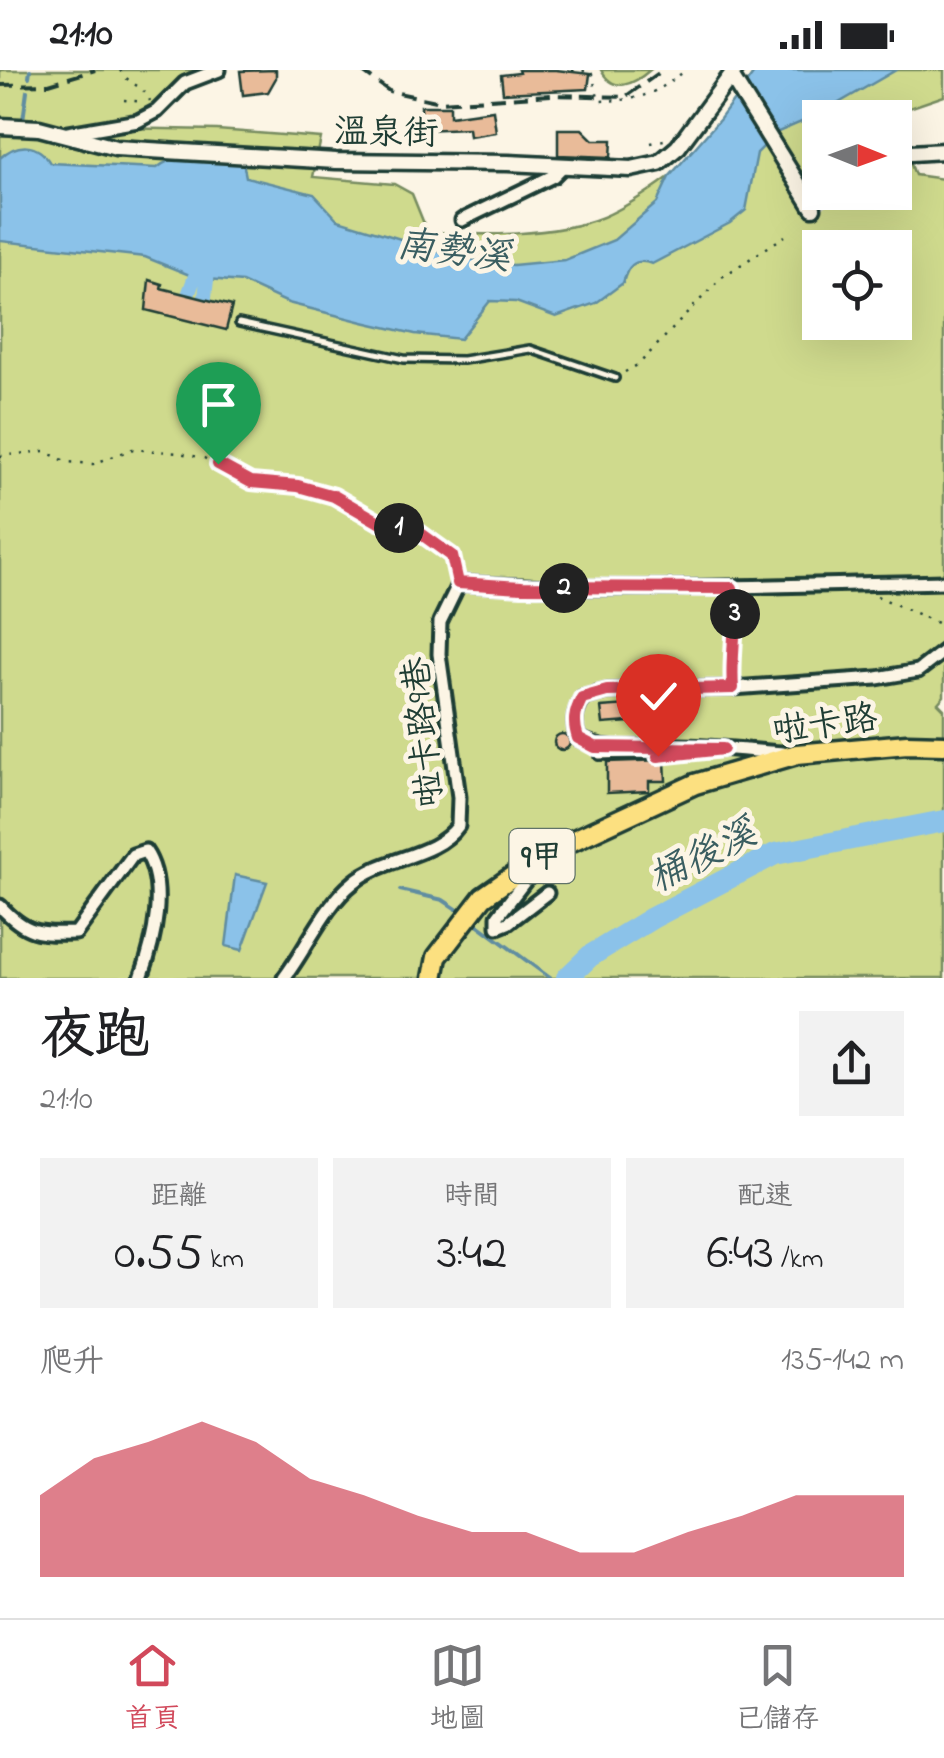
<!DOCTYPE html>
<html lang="zh-TW">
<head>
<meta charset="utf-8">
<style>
	body { margin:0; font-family:"Indie Flower","LXGW WenKai TC",sans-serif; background:#f2f2f2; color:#202124; height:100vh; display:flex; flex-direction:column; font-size:38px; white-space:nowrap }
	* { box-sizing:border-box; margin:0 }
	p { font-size:32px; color:#757577 }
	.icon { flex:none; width:55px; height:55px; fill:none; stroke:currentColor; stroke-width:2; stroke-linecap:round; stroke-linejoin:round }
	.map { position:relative; height:908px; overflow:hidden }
	.side { display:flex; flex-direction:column; background:#fff; flex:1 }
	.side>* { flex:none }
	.needle { width:65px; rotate:91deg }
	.buttons { position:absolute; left:802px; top:30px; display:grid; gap:20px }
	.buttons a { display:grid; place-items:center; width:110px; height:110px; border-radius:0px; background:#fff; box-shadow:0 10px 40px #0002; font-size:50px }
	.pin { position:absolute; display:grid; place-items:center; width:85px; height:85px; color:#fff; margin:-102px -42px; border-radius:50% 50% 50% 0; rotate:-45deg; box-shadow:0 0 10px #0007 }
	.pin .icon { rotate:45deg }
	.km { position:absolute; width:50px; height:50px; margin:-25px; border-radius:50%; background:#222; color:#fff; font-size:28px; line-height:50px; text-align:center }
	.round { display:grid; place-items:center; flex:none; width:105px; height:105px; border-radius:0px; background:#f2f2f2 }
	.head { display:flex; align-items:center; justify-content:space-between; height:170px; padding:0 40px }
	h1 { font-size:55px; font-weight:600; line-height:75px }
	.metrics { display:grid; grid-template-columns:repeat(3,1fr); gap:15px; height:170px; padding:10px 40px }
	.metrics div { display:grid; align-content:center; border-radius:0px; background:#f2f2f2; text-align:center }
	.metrics b { font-size:50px; font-weight:600 }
	.metrics small { font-size:28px; font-weight:400 }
	.metrics p { font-size:28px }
	.chart { height:280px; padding:20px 40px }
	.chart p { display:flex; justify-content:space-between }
	.chart svg { width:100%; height:180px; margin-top:10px; fill:#d1495b; opacity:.7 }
	.status { display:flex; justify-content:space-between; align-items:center; height:70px; padding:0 50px; background:#fff; direction:ltr }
	.status svg { height:28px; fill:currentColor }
	.tabs { display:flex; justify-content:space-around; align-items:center; height:140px; border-top:2px solid #e0e0e0; background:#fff; font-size:28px; color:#757577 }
	.tabs a { display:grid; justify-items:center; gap:5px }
	.tabs .on { color:#d1495b }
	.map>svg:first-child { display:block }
	.green { fill:#cfda8d; stroke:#778c60; stroke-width:2.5; fill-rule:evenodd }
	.water { fill:#8bc2e9; stroke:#608da1; stroke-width:2.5 }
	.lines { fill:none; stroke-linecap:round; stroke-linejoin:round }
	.stream { stroke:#608da1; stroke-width:4 }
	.canal { stroke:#8bc2e9; stroke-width:14 }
	.river { stroke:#8bc2e9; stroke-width:22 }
	.building { fill:#e9bb99; stroke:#1f3d34; stroke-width:2.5 }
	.tertiary-tunnel { stroke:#d0d0c2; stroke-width:14; stroke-dasharray:14 7; stroke-linecap:butt }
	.service-casing { stroke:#1f3d34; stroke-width:12 }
	.minor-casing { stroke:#1f3d34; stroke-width:19 }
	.tertiary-casing { stroke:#1f3d34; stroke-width:21 }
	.primary-casing { stroke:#1f3d34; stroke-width:25 }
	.path { stroke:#1f3d34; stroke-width:2.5; stroke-dasharray:2.5 8; stroke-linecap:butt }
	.service { stroke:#fcf5e5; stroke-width:5 }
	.minor { stroke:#fcf5e5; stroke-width:11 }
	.tertiary { stroke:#fcf5e5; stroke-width:14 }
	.primary { stroke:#fce080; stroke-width:18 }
	.rail { stroke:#1f3d34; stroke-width:4; stroke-dasharray:15 8; stroke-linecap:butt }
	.route-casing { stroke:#fff; stroke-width:20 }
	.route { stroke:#d1495b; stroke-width:12 }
	.labels { text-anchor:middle; stroke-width:10; stroke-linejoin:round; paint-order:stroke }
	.shield { fill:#fcf5e5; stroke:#617469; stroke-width:2.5 }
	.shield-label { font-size:32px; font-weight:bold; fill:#1f3d34 }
	.street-label { font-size:35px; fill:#1f3d34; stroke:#fcf5e5 }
	.water-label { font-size:38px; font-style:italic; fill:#3a5e61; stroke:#fcf5e5 }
</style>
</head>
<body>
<div class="status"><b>21:10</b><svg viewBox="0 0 49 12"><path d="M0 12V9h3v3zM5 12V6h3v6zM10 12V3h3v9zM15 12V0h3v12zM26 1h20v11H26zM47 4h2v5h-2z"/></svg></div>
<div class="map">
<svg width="944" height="908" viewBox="0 0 944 908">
	<rect width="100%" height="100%" fill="#fcf5e5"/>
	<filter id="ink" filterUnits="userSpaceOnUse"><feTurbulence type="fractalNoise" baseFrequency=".01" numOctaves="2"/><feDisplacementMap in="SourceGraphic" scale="20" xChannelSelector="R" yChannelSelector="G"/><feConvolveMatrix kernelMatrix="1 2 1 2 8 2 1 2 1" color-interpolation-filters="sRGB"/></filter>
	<g filter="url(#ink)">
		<path class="green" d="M0,0H192L149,40L113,58L217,60L321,68L313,107L394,114L412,124L427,161C477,167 556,166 603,147C624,138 650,121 669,107C704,80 730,36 756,0H944V26L903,40L896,55L915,105L944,109V626L938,633L944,639V908H0ZM820,48H895V122H820ZM820,178H895V252H820Z
			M601,0H650C633,15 614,24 601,0Z"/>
		<path class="water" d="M756,0H896L818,45L778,62L757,83L746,140L730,153L652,194C634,187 627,197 623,213L596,233L556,247L516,232L490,231L460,269L415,264L363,252L288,233L242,212L197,208L145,187L0,171V88C17,72 38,72 50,93L157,98C179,79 215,90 243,92L246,107L314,124L338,150L463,188L513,195L565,190L614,170L657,133L669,107L720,49Z
			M235,805L267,812L242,880L226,876Z"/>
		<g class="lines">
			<path class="stream" d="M29,7L30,0
				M23,50L27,21
				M400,820L443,830L458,840
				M477,854L550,908"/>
			<path class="canal" d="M184,236L201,190
				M203,243L209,194"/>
			<path class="river" d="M567,908L590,886L652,848L775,784L944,751"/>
		</g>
		<path class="building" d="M276,0V8L268,22L243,25L240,1Z
			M518,0H556L590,4L588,19L503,23L501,5L519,3Z
			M421,36H450V46L493,40L496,62L469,66L468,58L422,60Z
			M558,59H582L593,70H612L611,87L558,85Z
			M149,210L162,214L161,218L232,236L226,260L146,240Z
			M628,635L629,652L603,654L601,637Z
			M554 672a8 8 0 1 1 16 0a8 8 0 1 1-16 0Z
			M665,690L666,711H649V721L607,723V692Z"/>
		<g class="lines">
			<path class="tertiary-tunnel" d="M813,138L832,122"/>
			<defs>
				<path id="service" d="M239,253L404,289L463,290L530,279L615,308
					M599,686L705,682"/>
				<path id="minor" d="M68,63L138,51L157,41L185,13L219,0
					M462,150L553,106L564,95
					M783,683C746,681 709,675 672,676C639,676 609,684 578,668C573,653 574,643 583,628L607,621L733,618L877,608L918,601L944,581
					M538,794L498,846V857L508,853L547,823
					M0,836C26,864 38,864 76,863L133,785L145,781C168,814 154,872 141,908
					M284,908C307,878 324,836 354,812C383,787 435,788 458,756L459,727L439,584L440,552L459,513C620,523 782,515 944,512"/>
				<path id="tertiary" d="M731,6L813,138
					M0,56L39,58L116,78L336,91L508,93L631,99L659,93L678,77L735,0
					M895,84L944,81"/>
				<path id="primary" d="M433,908L437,887L483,827L546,783L695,714L797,684L907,674L944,675"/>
			</defs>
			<use href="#service" class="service-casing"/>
			<use href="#minor" class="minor-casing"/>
			<use href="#tertiary" class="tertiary-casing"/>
			<use href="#primary" class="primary-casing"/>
			<path class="path" d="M120,0C127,14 144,15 150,31
				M572,0L591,1L599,31C640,30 653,26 686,0
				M124,30L144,32
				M651,73L668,69
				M625,302L639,294L722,207L785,166
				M0,386L44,381L67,392L93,394L133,379L179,383L204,388L251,412L298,417L333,426L379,452L420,463L452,486L455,502
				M877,526L944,556
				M732,606L734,530"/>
			<use href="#service" class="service"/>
			<use href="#minor" class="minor"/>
			<use href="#tertiary" class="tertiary"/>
			<use href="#primary" class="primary"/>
			<path class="rail" d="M360,0L389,21L441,32L552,25L625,27L663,0
				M0,15L49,14L95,0"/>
		</g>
	</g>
	<g class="lines" filter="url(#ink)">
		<defs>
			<path id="route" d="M218,394L251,412L298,416L334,426L379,452L420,463L452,486L458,513L522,517L732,518C739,551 730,584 733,618L607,621L582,628C574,643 573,653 578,668L595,677L723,679L658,686"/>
		</defs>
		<use href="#route" class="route-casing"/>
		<use href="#route" class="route"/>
	</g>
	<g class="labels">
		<rect class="shield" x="509.5" y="759" width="65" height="54" rx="8"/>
		<g class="shield-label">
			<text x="542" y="797">9甲</text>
		</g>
		<g class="street-label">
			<text transform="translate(386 61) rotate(1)" y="12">溫泉街</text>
			<text transform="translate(825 653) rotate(-8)" y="12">啦卡路</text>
			<text transform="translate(422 662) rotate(-96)" y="12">啦卡路9巷</text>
		</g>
		<g class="water-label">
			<text transform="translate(454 179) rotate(7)" y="13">南勢溪</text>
			<text transform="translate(702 784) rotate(-27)" y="13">桶後溪</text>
		</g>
	</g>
</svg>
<div class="buttons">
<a><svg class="needle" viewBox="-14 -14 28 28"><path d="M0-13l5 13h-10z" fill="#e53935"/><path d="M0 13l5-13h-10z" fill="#757577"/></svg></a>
<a><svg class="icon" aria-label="locate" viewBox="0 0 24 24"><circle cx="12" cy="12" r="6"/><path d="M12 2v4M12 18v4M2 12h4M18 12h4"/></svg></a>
</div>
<div class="pin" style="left:218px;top:394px;background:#1e9e55"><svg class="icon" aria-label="arrive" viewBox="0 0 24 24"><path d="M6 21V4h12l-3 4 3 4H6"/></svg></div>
<div class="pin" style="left:658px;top:686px;background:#d93025"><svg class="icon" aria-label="check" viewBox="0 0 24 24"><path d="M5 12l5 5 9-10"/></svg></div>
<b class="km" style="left:399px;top:458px">1</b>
<b class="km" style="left:564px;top:518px">2</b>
<b class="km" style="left:735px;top:544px">3</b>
</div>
<section class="side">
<div class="head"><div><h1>夜跑</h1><p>21:10</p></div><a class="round"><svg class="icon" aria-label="share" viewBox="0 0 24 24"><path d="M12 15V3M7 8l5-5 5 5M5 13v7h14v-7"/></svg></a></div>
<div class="metrics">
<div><p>距離</p><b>0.55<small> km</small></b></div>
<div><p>時間</p><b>3:42</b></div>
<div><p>配速</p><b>6:43<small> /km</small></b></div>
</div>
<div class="chart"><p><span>爬升</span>135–142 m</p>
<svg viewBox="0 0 160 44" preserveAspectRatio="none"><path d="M0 44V24L10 15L20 11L30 6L40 11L50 20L60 24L70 29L80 33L90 33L100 38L110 38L120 33L130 29L140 24L150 24L160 24V44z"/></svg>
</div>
</section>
<nav class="tabs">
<a class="on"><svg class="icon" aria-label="home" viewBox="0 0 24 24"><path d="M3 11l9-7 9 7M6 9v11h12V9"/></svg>首頁</a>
<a><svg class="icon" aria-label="map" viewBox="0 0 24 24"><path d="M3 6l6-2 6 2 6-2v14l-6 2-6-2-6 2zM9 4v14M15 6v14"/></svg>地圖</a>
<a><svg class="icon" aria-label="saved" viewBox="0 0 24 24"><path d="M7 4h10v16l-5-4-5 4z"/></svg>已儲存</a>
</nav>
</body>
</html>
